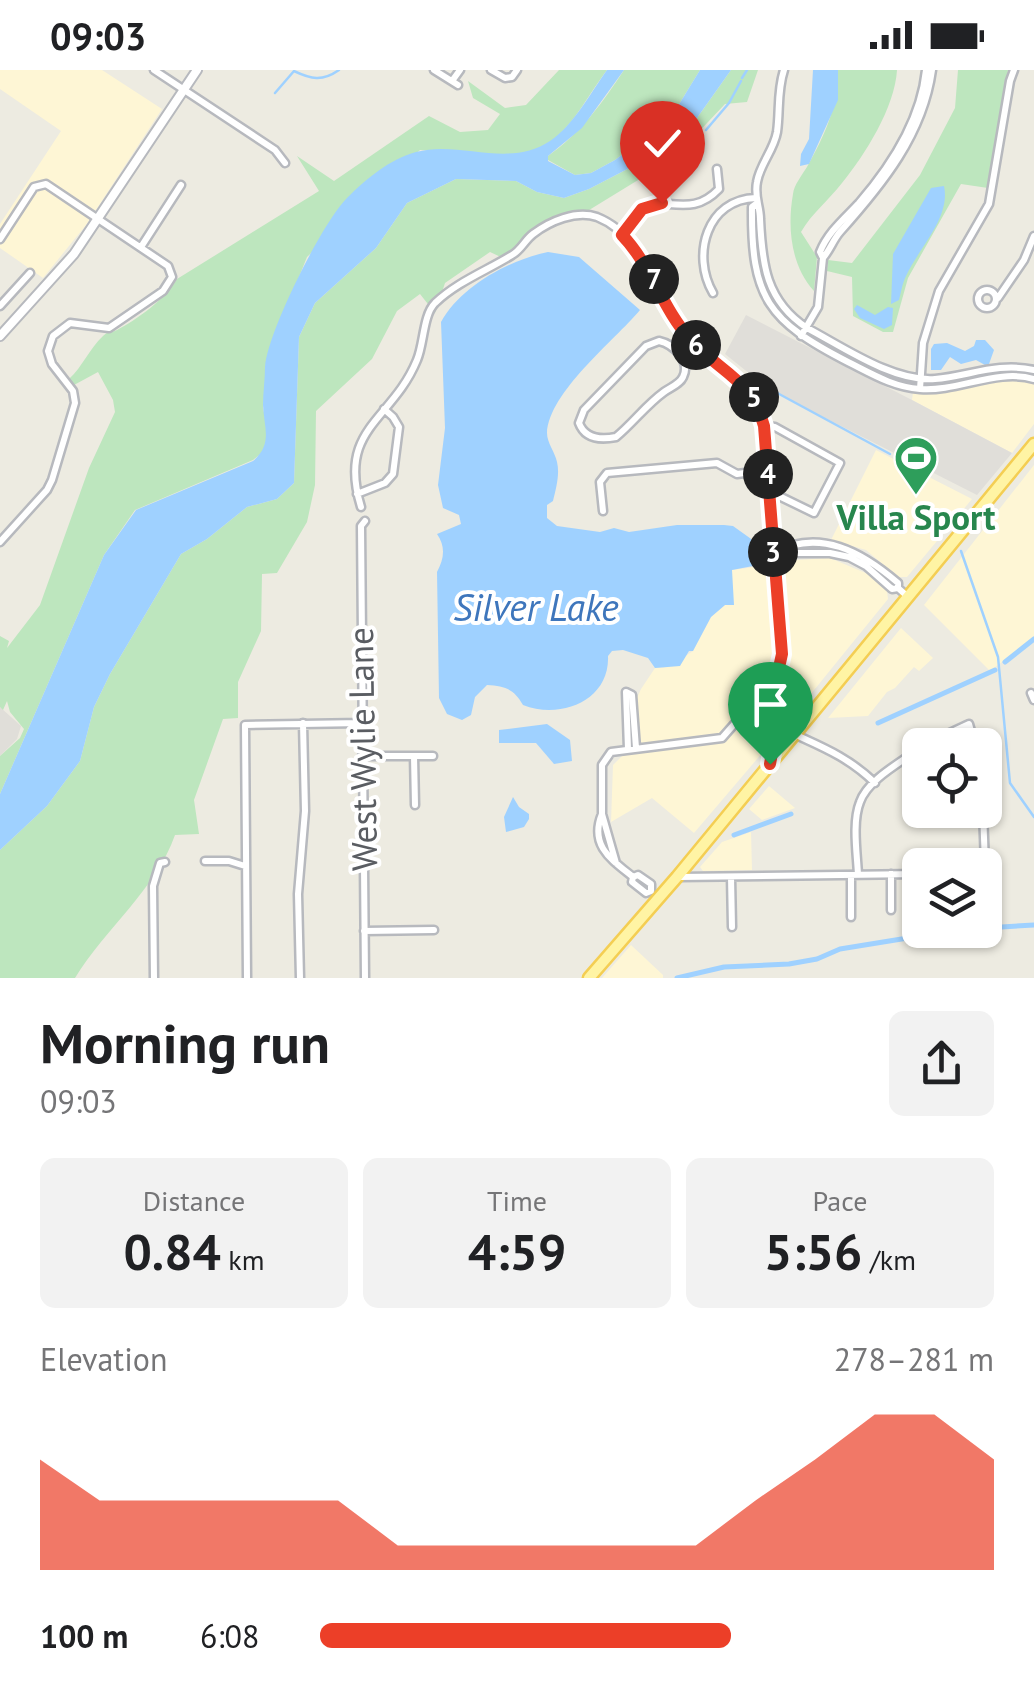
<!DOCTYPE html>
<html lang="en">
<head>
<meta charset="utf-8">
<style>
	body { margin:0; font-family:"PT Sans",sans-serif; background:#f2f2f2; color:#202124; height:100vh; display:flex; flex-direction:column; font-size:38px; white-space:nowrap }
	* { box-sizing:border-box; margin:0 }
	p { font-size:32px; color:#757577 }
	.icon { flex:none; width:55px; height:55px; fill:none; stroke:currentColor; stroke-width:2; stroke-linecap:round; stroke-linejoin:round }
	.map { position:relative; height:908px; overflow:hidden }
	.drawer { display:flex; flex-direction:column; background:#fff; flex:1 }
	.drawer>* { flex:none }
	.tools { position:absolute; left:902px; top:658px; display:grid; gap:20px }
	.tools a { display:grid; place-items:center; width:100px; height:100px; border-radius:15px; background:#fff; box-shadow:0 2px 8px #0004; font-size:50px }
	.pin { position:absolute; display:grid; place-items:center; width:85px; height:85px; color:#fff; margin:-102px -42px; border-radius:50% 50% 50% 0; rotate:-45deg; box-shadow:0 0 10px #0007 }
	.pin .icon { rotate:45deg }
	.km { position:absolute; width:50px; height:50px; margin:-25px; border-radius:50%; background:#222; color:#fff; font-size:28px; line-height:50px; text-align:center }
	.round { display:grid; place-items:center; flex:none; width:105px; height:105px; border-radius:15px; background:#f2f2f2 }
	.head { display:flex; align-items:center; justify-content:space-between; height:170px; padding:0 40px }
	h1 { font-size:55px; font-weight:700; line-height:75px }
	.stats { display:grid; grid-template-columns:repeat(3,1fr); gap:15px; height:170px; padding:10px 40px }
	.stats div { display:grid; align-content:center; border-radius:15px; background:#f2f2f2; text-align:center }
	.stats b { font-size:50px; font-weight:700 }
	.stats small { font-size:28px; font-weight:400 }
	.stats p { font-size:28px }
	.chart { height:280px; padding:20px 40px }
	.chart p { display:flex; justify-content:space-between }
	.chart svg { width:100%; height:180px; margin-top:10px; fill:#ec3f28; opacity:.7 }
	ul { padding:0 40px; list-style:none; font-size:32px }
	li { display:grid; grid-template-columns:160px 120px 1fr; align-items:center; height:75px }
	li i { height:25px; border-radius:12px; background:#ec3f28 }
	.status { display:flex; justify-content:space-between; align-items:center; height:70px; padding:0 50px; background:#fff; direction:ltr }
	.status svg { height:28px; fill:currentColor }
	.map>svg:first-child { display:block }
	.commercial { fill:#fef6d5 }
	.industrial { fill:#e0ded9 }
	.green { fill:#bde6be }
	.water { fill:#9fd1ff }
	.lines { fill:none; stroke-linecap:round; stroke-linejoin:round }
	.stream { stroke:#9fd1ff; stroke-width:2.5 }
	.canal { stroke:#9fd1ff; stroke-width:5 }
	.minor-casing { stroke:#b7b9be; stroke-width:11 }
	.tertiary-casing { stroke:#b7b9be; stroke-width:12 }
	.primary-casing { stroke:#f4ce53; stroke-width:15 }
	.minor { stroke:#fff; stroke-width:6 }
	.tertiary { stroke:#fff; stroke-width:8 }
	.primary { stroke:#fff4a4; stroke-width:10 }
	.route-casing { stroke:#fff; stroke-width:20 }
	.route { stroke:#ec3f28; stroke-width:12 }
	.labels { text-anchor:middle; stroke-width:8; stroke-linejoin:round; paint-order:stroke }
	.leisure-label { font-size:35px; font-weight:bold; fill:#27864d; stroke:#fff }
	.street-label { font-size:35px; fill:#5a5d62; stroke:#fff }
	.water-label { font-size:38px; font-style:italic; fill:#3e76bc; stroke:#fff }
</style>
</head>
<body>
<div class="status"><b>09:03</b><svg viewBox="0 0 49 12"><path d="M0 12V9h3v3zM5 12V6h3v6zM10 12V3h3v9zM15 12V0h3v12zM26 1h20v11H26zM47 4h2v5h-2z"/></svg></div>
<div class="map">
<svg width="1034" height="908" viewBox="0 0 1034 908">
	<rect width="100%" height="100%" fill="#edebe1"/>
	<path class="commercial" d="M0,0H102L162,39L86,155L43,208L0,178V154L61,61L0,19Z
		M1014,308L1034,314V354L1012,383L912,330L913,322H936Z
		M876,380L972,429L907,507H898L866,480L831,470Z
		M1034,395V568L990,601L924,535Z
		M830,488L868,504L887,521L888,529L793,646H785L763,634L762,629L780,608L786,590L781,491Z
		M769,495L776,595L744,639L771,661L769,675L694,763L652,728L611,752L613,695L624,684L639,681L635,632L641,619L655,598L669,597L693,581L711,547L725,535L732,500Z
		M901,558L933,588L919,601L914,597L895,618L887,622L868,646L828,648Z
		M769,716L795,738L762,750L749,739Z
		M751,762L752,800L703,801L700,797L722,772Z
		M631,875L663,905V908H602Z"/>
	<path class="industrial" d="M746,245L912,330L1012,383L977,425L770,320L725,284Z
		M0,637L21,656L17,669L0,686Z"/>
	<path class="green" d="M559,0H607C590,22 575,53 553,70C519,96 460,82 420,80L307,187L289,232L263,337L268,366L263,382L253,390L135,440L104,485L0,724V686L20,668L24,659L10,642L7,631L3,640L0,637V566L9,571L7,578L40,535L89,398L115,342L113,330L98,302L74,315L69,309C83,296 89,279 103,266C113,258 106,265 117,260C138,249 165,229 177,209L319,121L297,86L334,111L429,46L460,62L488,60L500,44L473,28L468,11L505,38L526,35Z
		M624,0H700L670,49L615,90L591,103L575,105L548,90V86C581,63 603,32 624,0Z
		M731,0H758L747,32L725,34L674,88L581,145C550,148 528,169 505,189L490,182L445,213L435,243L420,224L397,241L372,289L316,341L315,415L307,452L277,503L262,504L261,561L238,612V648L223,649L194,730L199,764L175,765C156,819 105,859 75,908H0V780L47,736L80,691L94,637L110,604L181,484L207,469L247,437L277,429L294,413L299,267L315,233L376,178L407,133L456,109L516,111L537,122L564,128L589,119L641,92L692,55Z
		M838,0H897C895,37 865,85 842,113C828,131 812,143 801,162L817,187L814,221C791,196 787,158 793,124C794,115 802,105 807,97C825,65 838,36 838,0Z
		M958,0H1008L988,118L961,114L908,208L893,262H883L853,246L852,207L827,201L828,190L852,193L920,105L955,38Z"/>
	<path class="water" d="M607,0H624L582,58L548,86V91L575,105L591,103L615,90L670,49L700,0H731L692,55L641,92L589,119L564,128L537,122L516,111L456,109L407,133L376,178L315,233L299,267L294,413L277,429L247,437L207,469L181,484L110,604L94,637L80,691L47,736L0,780V724L104,485L136,440L253,391C273,374 264,358 263,335C263,322 265,310 265,297C267,263 322,153 347,128C366,109 390,89 416,82C460,70 508,99 550,71C573,56 591,22 607,0Z
		M813,0H838V30L809,94L800,96L801,84L809,69Z
		M944,116C951,148 918,179 906,206C902,214 901,223 899,230L891,234L893,184L931,118Z
		M548,182L579,187L640,240C614,271 549,322 547,363C547,373 555,382 557,392C560,404 556,419 553,431L547,435V448L557,456L600,462L614,458L629,462L677,455H724L733,456L754,471L753,496L732,500L734,535H725L711,547L693,581H689L680,596L655,598L648,588L623,580L612,581L608,586C610,631 560,650 523,635C514,619 505,616 487,615L475,627L471,645L462,650L447,644L439,628L437,502C444,489 446,477 437,464L461,454L459,445L443,438L438,415L445,358L441,252C461,216 509,190 548,182Z
		M857,235L875,245L888,237L893,238L892,255L884,259L860,248L854,239Z
		M976,270H985L994,280L989,294L985,295L976,290L961,294L950,287L941,300H931V279L934,274L947,273L965,281L974,276Z
		M547,654L570,670L572,691L554,694L536,673H499V660Z
		M513,727L519,737L529,744V749L524,757L506,762L504,747Z"/>
	<g class="lines">
		<path class="stream" d="M742,8L747,0
			M275,23L294,1C311,9 322,12 339,0
			M706,60L729,33L741,11
			M768,318L890,384
			M961,481L998,587L1010,713L1034,747"/>
		<path class="canal" d="M1005,592L1034,569
			M878,653L995,600
			M734,765L791,744
			M985,858L1034,855
			M677,908L724,897L789,894L817,889L840,879L957,860"/>
		<defs>
			<path id="minor" d="M154,0L275,80L285,93
				M434,0L458,15
				M491,0L505,8L512,7L517,0
				M784,0C777,21 780,41 777,62C774,80 760,94 757,112C754,127 760,136 760,149C762,194 766,231 807,258C843,277 893,312 935,309C969,306 998,292 1034,300
				M926,0C921,49 891,96 859,133C844,149 828,162 820,182L823,188C830,180 833,170 840,162C882,115 923,65 932,0
				M452,11L460,0
				M756,134L752,137C751,228 768,251 848,292C872,304 893,317 920,319C958,322 997,298 1034,309
				M630,152L654,133C681,134 698,141 719,119L717,99
				M618,162L630,152L621,165
				M0,169L34,117L46,114L168,196L172,207L163,221L109,258L70,253L53,266L48,281L52,294L73,321L75,333L52,410L47,420L0,472
				M141,177L181,115
				M978 229a9 9 0 1 1 18 0a9 9 0 1 1-18 0Z
				M713,223C691,185 707,129 756,128
				M998,228L1024,190L1034,166
				M0,236L30,203
				M801,266L818,237L823,188
				M659,271C673,274 691,291 683,307C680,314 671,317 664,322C646,335 633,353 616,367C601,370 585,369 579,353L584,340L646,276Z
				M920,319L923,273L939,221L989,134L1010,11L1014,0
				M764,356L775,357L840,393L814,443L781,427H770
				M357,424L385,413L393,404L399,357L393,347L384,339
				M361,437C337,358 392,351 417,290C424,274 423,245 435,233C457,212 486,201 512,185C521,180 525,170 533,164C550,151 576,140 597,147C645,166 659,229 688,266C716,302 751,306 764,356L781,584L774,609L722,668L611,682L602,695V744
				M603,441L600,412L607,403L717,393L737,404L768,400
				M365,451L361,456L365,908
				M773,483C820,458 862,482 898,513V518L907,526
				M775,483H830L849,487L866,496L892,519L898,518
				M1031,623L1034,630
				M755,632L792,659
				M750,639C792,670 834,673 875,713
				M769,654L776,666L771,689
				M924,675L969,654L975,675
				M628,679L626,622L632,625L636,678
				M362,686H433
				M414,686L415,735
				M983,740L985,795
				M205,791H229L245,796
				M616,793L602,744C589,776 612,790 633,807
				M891,804V840
				M638,805L651,814V821L646,823L632,812L633,807Z
				M851,805V847
				M858,805C857,783 852,752 860,732C868,709 902,692 920,678
				M679,807L920,804
				M731,807L732,857
				M364,861L434,860
				M154,908L153,816L160,793L165,792
				M247,908L245,655L362,653
				M300,908L298,824L305,741L303,653"/>
			<path id="tertiary" d="M0,266L74,184L197,0"/>
			<path id="primary" d="M589,908L677,807L1034,374"/>
		</defs>
		<use href="#minor" class="minor-casing"/>
		<use href="#tertiary" class="tertiary-casing"/>
		<use href="#primary" class="primary-casing"/>
		<use href="#minor" class="minor"/>
		<use href="#tertiary" class="tertiary"/>
		<use href="#primary" class="primary"/>
	</g>
	<g class="lines">
		<defs>
			<path id="route" d="M662,133L642,139L622,165C651,195 662,238 690,269C720,303 751,308 764,356L782,584L778,602L750,639C777,659 776,662 770,694"/>
		</defs>
		<use href="#route" class="route-casing"/>
		<use href="#route" class="route"/>
	</g>
	<defs>
		<symbol id="stadium-pin" viewBox="-11 -11 22 30"><path d="M0 17L-7.5 6A9.5 9.5 0 1 1 7.5 6Z" fill="#2e9e5b" stroke="#fff"/><path d="M0-5a6.5 5 0 1 0 0 10a6.5 5 0 1 0 0-10ZM-3.5-1.8h7v3.6h-7Z" fill="#fff"/></symbol>
	</defs>
	<g fill-rule="evenodd">
		<use href="#stadium-pin" x="891" y="363" width="50" height="68"/>
	</g>
	<g class="labels">
		<g class="leisure-label">
			<text x="916" y="460">Villa Sport</text>
		</g>
		<g class="street-label">
			<text transform="translate(363 679) rotate(-91)" y="12">West Wylie Lane</text>
		</g>
		<g class="water-label">
			<text x="536" y="551">Silver Lake</text>
		</g>
	</g>
</svg>
<div class="tools">
<a><svg class="icon" aria-label="locate" viewBox="0 0 24 24"><circle cx="12" cy="12" r="6"/><path d="M12 2v4M12 18v4M2 12h4M18 12h4"/></svg></a>
<a><svg class="icon" aria-label="layers" viewBox="0 0 24 24"><path d="M12 4l9 5-9 5-9-5zM3 14l9 5 9-5"/></svg></a>
</div>
<div class="pin" style="left:770px;top:694px;background:#1e9e55"><svg class="icon" aria-label="arrive" viewBox="0 0 24 24"><path d="M6 21V4h12l-3 4 3 4H6"/></svg></div>
<div class="pin" style="left:662px;top:133px;background:#d93025"><svg class="icon" aria-label="check" viewBox="0 0 24 24"><path d="M5 12l5 5 9-10"/></svg></div>
<b class="km" style="left:773px;top:482px">3</b>
<b class="km" style="left:768px;top:404px">4</b>
<b class="km" style="left:754px;top:327px">5</b>
<b class="km" style="left:696px;top:275px">6</b>
<b class="km" style="left:654px;top:209px">7</b>
</div>
<section class="drawer">
<div class="head"><div><h1>Morning run</h1><p>09:03</p></div><a class="round"><svg class="icon" aria-label="share" viewBox="0 0 24 24"><path d="M12 15V3M7 8l5-5 5 5M5 13v7h14v-7"/></svg></a></div>
<div class="stats">
<div><p>Distance</p><b>0.84<small> km</small></b></div>
<div><p>Time</p><b>4:59</b></div>
<div><p>Pace</p><b>5:56<small> /km</small></b></div>
</div>
<div class="chart"><p><span>Elevation</span>278–281 m</p>
<svg viewBox="0 0 160 44" preserveAspectRatio="none"><path d="M0 44V17L10 27L20 27L30 27L40 27L50 27L60 38L70 38L80 38L90 38L100 38L110 38L120 27L130 17L140 6L150 6L160 17V44z"/></svg>
</div>
<ul>
<li><b>100 m</b>6:08<i style="width:61%"></i></li>
</ul>
</section>
</body>
</html>
